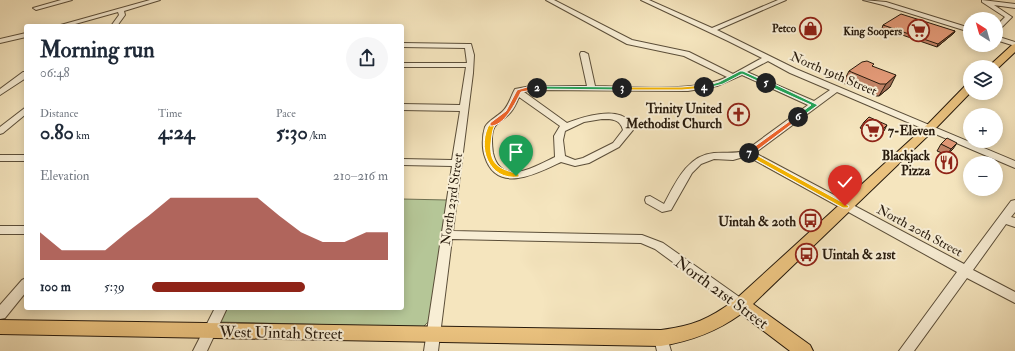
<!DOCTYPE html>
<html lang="en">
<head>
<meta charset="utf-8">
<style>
	body { margin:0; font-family:"IM FELL Double Pica",serif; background:#f6f6f7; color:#1f2937; height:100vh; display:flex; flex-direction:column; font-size:15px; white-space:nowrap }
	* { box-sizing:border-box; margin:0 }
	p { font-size:13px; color:#747a83 }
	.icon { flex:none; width:22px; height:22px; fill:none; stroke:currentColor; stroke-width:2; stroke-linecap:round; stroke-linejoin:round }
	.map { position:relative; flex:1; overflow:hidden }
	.side { position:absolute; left:24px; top:24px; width:380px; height:286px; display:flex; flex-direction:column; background:#fff; border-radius:4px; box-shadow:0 2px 10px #0003 }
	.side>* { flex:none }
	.needle { width:26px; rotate:323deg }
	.controls { position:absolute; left:963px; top:12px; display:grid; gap:8px }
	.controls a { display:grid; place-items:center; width:40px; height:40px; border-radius:50%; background:#fff; box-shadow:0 2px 10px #0003; font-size:20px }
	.pin { position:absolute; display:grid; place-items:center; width:34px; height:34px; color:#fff; margin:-41px -17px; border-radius:50% 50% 50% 0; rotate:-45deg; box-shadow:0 0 4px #0007 }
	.pin .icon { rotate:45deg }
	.km { position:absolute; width:20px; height:20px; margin:-10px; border-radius:50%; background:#222; color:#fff; font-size:11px; line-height:20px; text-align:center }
	.round { display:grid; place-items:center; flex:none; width:42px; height:42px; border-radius:21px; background:#f6f6f7 }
	.headline { display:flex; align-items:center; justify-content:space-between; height:68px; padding:0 16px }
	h1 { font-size:22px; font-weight:700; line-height:30px }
	.figures { display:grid; grid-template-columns:repeat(3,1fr); gap:6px; height:68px; padding:4px 16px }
	.figures div { display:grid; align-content:center }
	.figures b { font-size:20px; font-weight:700 }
	.figures small { font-size:11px; font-weight:400 }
	.figures p { font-size:11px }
	.chart { height:112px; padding:8px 16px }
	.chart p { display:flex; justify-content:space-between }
	.chart svg { width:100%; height:72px; margin-top:4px; fill:#8f2418; opacity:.7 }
	ul { padding:0 16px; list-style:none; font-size:13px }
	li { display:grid; grid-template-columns:64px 48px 1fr; align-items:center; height:30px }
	li i { height:10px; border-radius:5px; background:#8f2418 }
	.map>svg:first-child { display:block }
	.green { fill:#b5c697; stroke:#6e7052 }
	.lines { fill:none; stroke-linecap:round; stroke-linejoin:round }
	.minor-casing { stroke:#5b4e39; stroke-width:2 }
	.major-casing { stroke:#281b0d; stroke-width:2 }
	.minor { fill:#f8eed5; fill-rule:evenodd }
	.major { fill:#eac27f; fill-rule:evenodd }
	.wall { fill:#c38467; stroke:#281b0d }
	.shaded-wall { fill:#9f6c54; stroke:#281b0d }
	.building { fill:#e39a78; stroke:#281b0d }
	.split-1 { fill:#f5b400; stroke:#fff }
	.split-2 { fill:#f0652b; stroke:#fff }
	.split-3 { fill:#22a559; stroke:#fff }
	.split-4 { fill:#f5b400; stroke:#fff }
	.split-5 { fill:#22a559; stroke:#fff }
	.split-6 { fill:#22a559; stroke:#fff }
	.split-7 { fill:#f0652b; stroke:#fff }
	.split-8 { fill:#f5b400; stroke:#fff }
	.labels { text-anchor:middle; stroke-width:4; stroke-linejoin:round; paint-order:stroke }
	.far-poi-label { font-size:11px; font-weight:bold; fill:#281b0d; stroke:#f8eed5; text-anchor:end }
	.street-label { font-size:13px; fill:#281b0d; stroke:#f8eed5 }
	.poi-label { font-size:13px; font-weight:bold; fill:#281b0d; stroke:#f8eed5; text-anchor:end }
	.near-street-label { font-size:16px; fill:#281b0d; stroke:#f8eed5 }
</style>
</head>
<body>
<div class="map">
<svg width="1015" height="351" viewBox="0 0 1015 351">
	<rect width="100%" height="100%" fill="#f5e5be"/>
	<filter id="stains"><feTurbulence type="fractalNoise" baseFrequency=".005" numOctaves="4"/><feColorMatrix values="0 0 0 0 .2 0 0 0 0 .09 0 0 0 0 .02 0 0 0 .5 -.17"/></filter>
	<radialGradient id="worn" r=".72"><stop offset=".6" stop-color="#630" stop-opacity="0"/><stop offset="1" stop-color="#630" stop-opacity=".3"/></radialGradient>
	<path class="green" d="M402,199L447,200L429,321L423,327L220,322L225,308H402Z"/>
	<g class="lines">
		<defs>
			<path id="minor" d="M61,0H72L36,10L33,8Z
				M150,0H160L124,11L125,15L117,26H111L119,15L118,12L68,26H57Z
				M546,0H554L632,40L689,52L733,74L762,58L728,41L641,0H649L712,28L778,0H786L717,30L796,69L1015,161V168L837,92L755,153L964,264L1011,201L1015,200V212L1011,217L1015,218V227L1006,224L973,270L1015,292V303L967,278L914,351H899L957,272L747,156L733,160L714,159L701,164L692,173L671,210L662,212L646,203L645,200L646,197L650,196L664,204C675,184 687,155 714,153C726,152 732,154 745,151L808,105L742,75L717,86L688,91L531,90L524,92L567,123C582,117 617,106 629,121C631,123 632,127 633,130L619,147L589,163L575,166L561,162C538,173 497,195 485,157C482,149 482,136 485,127C488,121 498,116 503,111C509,105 511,96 515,89L531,86H587L580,54L581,52H584L588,54L595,86C631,86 695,93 727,77L684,56L627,44ZM768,61L790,73L830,90L814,101L747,72ZM519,97L560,126L554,136L555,157C536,166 501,188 493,153C492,146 491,134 494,128C497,122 506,118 510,113C514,109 517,102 519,97ZM602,119C612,119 620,119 623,130L613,143L583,158L575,160L565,156L563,140L565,131L584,122Z
				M863,0L886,2L970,28V32L883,5Z
				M982,0L1015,4V8L994,5L1012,17L998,31L996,32V26L1005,17L982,2Z
				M26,33V37L0,43V39Z
				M996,36L1015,42V46L996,40Z
				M402,43L468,44H471L474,55L473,73L453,231L642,235L663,243L745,301L747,305L745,309L741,310L737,309L655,249L641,243L452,239L438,351H424L452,166L402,165V159L452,160L460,111L402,110V104L460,105L466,67H402V63H467L465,48L402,47Z
				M23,72H26V78L0,95V89Z
				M26,107V114L3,133L0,134V127Z
				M0,155H26V161H0Z
				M0,226H26V234H0Z
				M26,278V292L5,318L0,319V305L22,280Z
				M215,308H227L207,351H193Z
				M661,332L666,334L671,351H657L654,338L656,334Z"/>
			<path id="major" d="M1015,44V52L997,69L996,67H988L1012,45Z
				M970,84V93L937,127L753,304L810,345L813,351H790L741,314C716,332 691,341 661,346L0,334V320L661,330C693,326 709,319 735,300L929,123L966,85Z"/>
		</defs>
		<use href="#minor" class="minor-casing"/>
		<use href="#major" class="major-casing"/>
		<use href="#minor" class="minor"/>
		<use href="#major" class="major"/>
	</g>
	<path class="wall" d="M883,25L955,31L954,33L937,47L882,28Z
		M873,66L890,87L879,96H874L843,83L849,71Z
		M869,117L884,131L878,136L860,128L864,122Z
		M941,144L953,149L947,155L937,151Z"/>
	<path class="shaded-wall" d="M955,31L954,33L937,47L938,44Z
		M896,75L890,87L879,96L886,84Z
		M887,125L884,131L878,136L882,130Z
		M957,143L953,149L947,155L951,149Z"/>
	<path class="building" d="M901,14L955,31L938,44L883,25Z
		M867,61L874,64L872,66L896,75L886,84H880L849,71L862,62Z
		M869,117L887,125L882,130L864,122Z
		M947,138L957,143L951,149L941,144Z"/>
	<path class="split-1" d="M490,123L495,125C492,130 492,136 491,143C489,165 500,169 519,174V177C488,181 476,146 490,123Z"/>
	<path class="split-2" d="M537,86L539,87V89L521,92C516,102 504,127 490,126V123L506,111L517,90L527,87Z"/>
	<path class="split-3" d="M537,86L622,87L624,88L622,90L536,89V87Z"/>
	<path class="split-4" d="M704,85L707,87L706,88L682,90H622L619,88L622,87H682Z"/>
	<path class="split-5" d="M740,71H743L769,83L764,84L742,74L723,84L704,89L702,87L719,82Z"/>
	<path class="split-6" d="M764,81H768L818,105L800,118H796V116L811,105L764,84Z"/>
	<path class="split-7" d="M798,115L800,116V118L751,155H747V152Z"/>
	<path class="split-8" d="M747,152H751L849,206L848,208H843L747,155Z"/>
	<defs>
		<symbol id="shop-ring" viewBox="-11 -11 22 22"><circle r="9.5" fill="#f8eed5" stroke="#8f2418" stroke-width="1.5"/><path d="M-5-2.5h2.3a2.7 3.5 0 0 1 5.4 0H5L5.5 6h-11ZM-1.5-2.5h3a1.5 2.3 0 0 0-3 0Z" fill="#8f2418"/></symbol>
		<symbol id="supermarket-ring" viewBox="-11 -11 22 22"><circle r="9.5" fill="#f8eed5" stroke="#8f2418" stroke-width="1.5"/><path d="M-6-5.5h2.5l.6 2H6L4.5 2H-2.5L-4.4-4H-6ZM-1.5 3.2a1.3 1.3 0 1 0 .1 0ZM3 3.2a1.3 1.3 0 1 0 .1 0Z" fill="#8f2418"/></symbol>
		<symbol id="church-ring" viewBox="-11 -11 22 22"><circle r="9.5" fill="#f8eed5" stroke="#8f2418" stroke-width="1.5"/><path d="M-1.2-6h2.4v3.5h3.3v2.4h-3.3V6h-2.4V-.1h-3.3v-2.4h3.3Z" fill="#8f2418"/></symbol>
		<symbol id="restaurant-ring" viewBox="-11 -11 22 22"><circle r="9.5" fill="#f8eed5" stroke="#8f2418" stroke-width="1.5"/><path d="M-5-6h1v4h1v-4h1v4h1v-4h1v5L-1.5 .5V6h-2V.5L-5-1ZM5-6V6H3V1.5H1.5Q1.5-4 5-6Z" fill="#8f2418"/></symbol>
		<symbol id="bus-ring" viewBox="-11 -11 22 22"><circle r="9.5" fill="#f8eed5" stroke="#8f2418" stroke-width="1.5"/><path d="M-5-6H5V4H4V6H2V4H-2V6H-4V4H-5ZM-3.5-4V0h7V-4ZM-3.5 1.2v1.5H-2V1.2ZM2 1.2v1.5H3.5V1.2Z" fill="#8f2418"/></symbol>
	</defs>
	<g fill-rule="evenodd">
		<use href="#shop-ring" x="798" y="16" width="25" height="25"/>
		<use href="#supermarket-ring" x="906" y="18" width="25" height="25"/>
		<use href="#church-ring" x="726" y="102" width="25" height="25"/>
		<use href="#supermarket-ring" x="860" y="118" width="25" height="25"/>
		<use href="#restaurant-ring" x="934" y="150" width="25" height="25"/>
		<use href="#bus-ring" x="798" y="208" width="25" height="25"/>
		<use href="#bus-ring" x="794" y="242" width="25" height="25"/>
	</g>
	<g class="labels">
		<g class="far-poi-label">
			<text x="796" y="32">Petco</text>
			<text x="902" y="35">King Soopers</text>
		</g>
		<g class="street-label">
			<text transform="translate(834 73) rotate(23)" y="5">North 19th Street</text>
			<text transform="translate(451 199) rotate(-82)" y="5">North 23rd Street</text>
			<text transform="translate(920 230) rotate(28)" y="5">North 20th Street</text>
		</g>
		<g class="poi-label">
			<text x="722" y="113">Trinity United<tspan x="722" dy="15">Methodist Church</tspan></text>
			<text x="888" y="135" text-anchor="start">7-Eleven</text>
			<text x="930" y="160">Blackjack<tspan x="930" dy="15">Pizza</tspan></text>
			<text x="796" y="226">Uintah &amp; 20th</text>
			<text x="822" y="259" text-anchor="start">Uintah &amp; 21st</text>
		</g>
		<g class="near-street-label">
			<text transform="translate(722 292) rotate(36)" y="6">North 21st Street</text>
			<text transform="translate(281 332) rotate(1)" y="6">West Uintah Street</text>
		</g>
	</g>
	<rect width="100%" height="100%" filter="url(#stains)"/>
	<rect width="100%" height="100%" fill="url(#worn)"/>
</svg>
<div class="controls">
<a><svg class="needle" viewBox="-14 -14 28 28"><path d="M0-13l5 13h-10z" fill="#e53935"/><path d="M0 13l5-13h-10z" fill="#747a83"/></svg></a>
<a><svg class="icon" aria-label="layers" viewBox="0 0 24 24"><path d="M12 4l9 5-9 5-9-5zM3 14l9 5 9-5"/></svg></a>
<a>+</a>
<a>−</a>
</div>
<div class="pin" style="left:516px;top:176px;background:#1e9e55"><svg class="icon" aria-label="arrive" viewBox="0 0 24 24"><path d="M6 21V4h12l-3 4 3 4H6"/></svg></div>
<div class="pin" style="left:845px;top:206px;background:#d93025"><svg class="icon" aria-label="check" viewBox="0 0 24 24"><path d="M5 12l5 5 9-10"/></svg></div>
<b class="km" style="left:537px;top:88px">2</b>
<b class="km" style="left:622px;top:88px">3</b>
<b class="km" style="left:704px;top:87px">4</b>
<b class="km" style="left:766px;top:83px">5</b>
<b class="km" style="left:798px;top:117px">6</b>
<b class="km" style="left:749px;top:153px">7</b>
<section class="side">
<div class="headline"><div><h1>Morning run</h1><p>06:48</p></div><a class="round"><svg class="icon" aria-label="share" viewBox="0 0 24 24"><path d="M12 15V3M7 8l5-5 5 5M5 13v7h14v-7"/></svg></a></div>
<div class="figures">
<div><p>Distance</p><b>0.80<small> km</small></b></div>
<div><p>Time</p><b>4:24</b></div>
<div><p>Pace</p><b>5:30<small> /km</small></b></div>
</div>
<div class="chart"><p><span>Elevation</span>210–216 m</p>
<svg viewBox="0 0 160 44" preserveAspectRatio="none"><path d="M0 44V27L10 38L20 38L30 38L40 27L50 17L60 6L70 6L80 6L90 6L100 6L110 17L120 27L130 33L140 33L150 27L160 27V44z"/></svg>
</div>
<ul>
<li><b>100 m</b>5:39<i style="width:65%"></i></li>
</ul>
</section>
</div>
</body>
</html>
